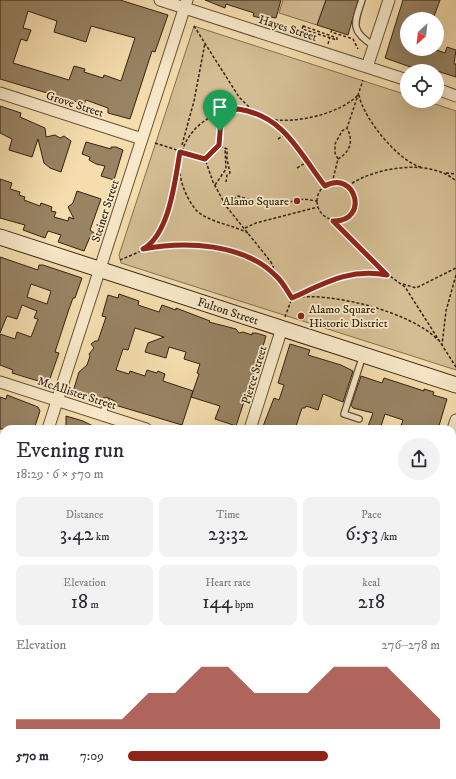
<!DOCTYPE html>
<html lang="en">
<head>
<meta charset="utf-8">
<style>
	body { margin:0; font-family:"IM FELL DW Pica",serif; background:#f2f2f3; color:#2b2b33; height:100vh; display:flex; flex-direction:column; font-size:15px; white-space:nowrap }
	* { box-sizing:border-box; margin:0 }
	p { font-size:13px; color:#7c7c81 }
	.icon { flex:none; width:22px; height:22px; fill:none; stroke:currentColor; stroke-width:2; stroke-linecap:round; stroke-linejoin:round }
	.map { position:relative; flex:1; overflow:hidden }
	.side { position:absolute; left:0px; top:425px; width:456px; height:354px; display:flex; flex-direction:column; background:#fff; border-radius:12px 12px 0 0; box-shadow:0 4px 16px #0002 }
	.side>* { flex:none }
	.needle { width:26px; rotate:207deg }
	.controls { position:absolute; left:400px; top:12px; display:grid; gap:8px }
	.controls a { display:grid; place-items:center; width:44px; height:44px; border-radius:50%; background:#fff; box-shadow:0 4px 16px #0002; font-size:20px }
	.pin { position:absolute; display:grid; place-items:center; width:34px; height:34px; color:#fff; margin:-41px -17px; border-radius:50% 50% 50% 0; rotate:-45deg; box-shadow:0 0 4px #0007 }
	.pin .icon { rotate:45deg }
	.round { display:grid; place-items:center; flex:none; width:42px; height:42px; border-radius:21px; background:#f2f2f3 }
	.overview { display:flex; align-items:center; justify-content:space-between; height:68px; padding:0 16px }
	h1 { font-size:22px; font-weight:600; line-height:30px }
	.metrics { display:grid; grid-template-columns:repeat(3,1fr); gap:6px; height:68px; padding:4px 16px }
	.metrics div { display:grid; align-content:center; border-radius:8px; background:#f2f2f3; text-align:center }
	.metrics b { font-size:20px; font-weight:600 }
	.metrics small { font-size:11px; font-weight:400 }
	.metrics p { font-size:11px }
	.chart { height:112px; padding:8px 16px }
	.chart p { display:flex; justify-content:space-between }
	.chart svg { width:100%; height:72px; margin-top:4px; fill:#8f2418; opacity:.7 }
	ul { padding:0 16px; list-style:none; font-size:13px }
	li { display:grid; grid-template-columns:64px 48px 1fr; align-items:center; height:30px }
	li i { height:10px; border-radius:5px; background:#8f2418 }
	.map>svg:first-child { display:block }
	.green { fill:#d4bd93; stroke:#847052 }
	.building { fill:#988363; stroke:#332212; fill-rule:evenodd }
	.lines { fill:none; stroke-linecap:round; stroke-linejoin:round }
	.lane-casing { stroke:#645139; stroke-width:8 }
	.street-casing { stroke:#645139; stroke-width:13 }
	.secondary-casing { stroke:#332212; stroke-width:17 }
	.path { stroke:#332212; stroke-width:1.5; stroke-dasharray:3 2; stroke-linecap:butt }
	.lane { stroke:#f8e9ca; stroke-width:5.5 }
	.street { stroke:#f8e9ca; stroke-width:11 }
	.secondary { stroke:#f8e9ca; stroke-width:15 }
	.route-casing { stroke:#fff; stroke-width:8 }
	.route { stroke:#8f2418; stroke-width:5 }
	.poi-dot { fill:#8f2418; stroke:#f8e9ca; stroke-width:1.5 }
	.labels { text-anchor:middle; stroke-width:3.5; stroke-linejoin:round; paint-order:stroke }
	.street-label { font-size:12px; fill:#332212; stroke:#f8e9ca }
	.poi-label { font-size:12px; fill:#332212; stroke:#f8e9ca; text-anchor:end }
</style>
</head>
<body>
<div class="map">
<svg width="456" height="779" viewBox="0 0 456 779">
	<rect width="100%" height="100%" fill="#f5ddae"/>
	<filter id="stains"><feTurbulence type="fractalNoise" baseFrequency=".005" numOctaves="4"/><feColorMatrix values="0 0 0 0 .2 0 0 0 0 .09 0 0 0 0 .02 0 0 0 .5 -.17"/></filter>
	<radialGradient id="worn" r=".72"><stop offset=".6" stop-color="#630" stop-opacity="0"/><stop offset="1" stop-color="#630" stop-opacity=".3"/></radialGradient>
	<path class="green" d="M283,0H326L317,25L279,13Z
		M194,26L407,95V101H426L456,111V370L121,263L119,255Z"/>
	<path class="building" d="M0,0H120L168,15L155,52L152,51L130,119L108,113V108L86,100L84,104L0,79ZM28,11L57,21L54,32L86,42L91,26L135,38L121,81L104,75L103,78L84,72L85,69L74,66L69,80L13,63L21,39L27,41L31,30L23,28Z
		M205,0H281L276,18L265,16L264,19L253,16L254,13L226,4L225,8Z
		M326,0H358L348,35L317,25Z
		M403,0H440L433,19H407V49H434L445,53L447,47L456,50L454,64H456V77L437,71L423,69L422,71L385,58Z
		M0,106L21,113L20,117L45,128L46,137L55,135L60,138L64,136L71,141L61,172L50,168L44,163L38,139L32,157L9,150L12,139L0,133Z
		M86,142L111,149V147H116L123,150L114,180L101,176L105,166L96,164L89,160L90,157L82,154Z
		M0,179L12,183L10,189L20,192L19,195L25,197L24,200L40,206L41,203L52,207L51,211L56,212L54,217L68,221L69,217L74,219L68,207L73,203L77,191L101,199L90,230L98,236L90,237L84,251L58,242L61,235L48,231L45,238L23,230L25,225L0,218Z
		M0,257L38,270L39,265H43L82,278L75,298H73L68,312L55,352L59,353L48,384L12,373L13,370L0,365V334L15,339L17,332L31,337L38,319L34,318L37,311L22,305L17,319L7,316L0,333ZM31,284L51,291L47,304L27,297Z
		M119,294L139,301L138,305L159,312L162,305L176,310V308L210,321L209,322L236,329L239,333L243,332L252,335V333H256L266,336L256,370L254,371L236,426L215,419L220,406L191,397L199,374L197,373L200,364L184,359L186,352L169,347L166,358L145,352L148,343L164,337L135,328L128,350L123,349L116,370L129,374L130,371L145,376L147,370L157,373L158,371L165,374L163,381L193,391L182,425L115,405L116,402L107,397L103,398L100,402L98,399L78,393L72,395L79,372L87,365L90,356L89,354L94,348L91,344L95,341H98L106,317L102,316L108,295L118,298Z
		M290,344L310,350L308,355L341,365L353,371L343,402L323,394L318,410L306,406L305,408H302L295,429H262L274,398L279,400L284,385L278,383Z
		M361,376L382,383L384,378L424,391V389L434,392L433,395L447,399L438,429H400L403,420L385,414L380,429H367L373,413L353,408L351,405Z
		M7,395L38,407L40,411L34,429H0V397L6,399Z
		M66,416L83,421L99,429H66Z"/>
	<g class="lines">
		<defs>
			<path id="lane" d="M362,0C354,24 350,31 374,46
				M103,415L106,401
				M359,419L344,414L363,355"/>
			<path id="street" d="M160,0L407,80
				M367,67L389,0
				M437,89L456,96
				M0,93L142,139
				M0,382L146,429
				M48,429L187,0
				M250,429L282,328
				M452,432L456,420
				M452,528L456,529
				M0,578L4,566
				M452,748L456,736
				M137,779L139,775
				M442,779L443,775"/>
			<path id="secondary" d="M0,237L456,385
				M0,526L4,528
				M0,671L4,672
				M452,672L456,674
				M323,775L335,779"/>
		</defs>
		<use href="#lane" class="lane-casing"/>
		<use href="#street" class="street-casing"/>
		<use href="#secondary" class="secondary-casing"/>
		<path class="path" d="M194,26L239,97L253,111
			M303,26L337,38V40L302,29Z
			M332,30L331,32L353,39L358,49
			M328,44L330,37
			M359,95C363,118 399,162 421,167
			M270,119C295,124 341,114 359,94
			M278,139L286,134
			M155,143L205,159L213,182L226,206L271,262L277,276L292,298
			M182,145L194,101L205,43
			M220,146L227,149V159L230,173L227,175L226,182
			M205,159L219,145L221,120L224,112
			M338,159C350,152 354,141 347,128
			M297,168L307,162
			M446,173L456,174
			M317 201a19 19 0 1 1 38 0a19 19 0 1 1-38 0Z
			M332,183L338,159L335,153V144L342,131L347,128L363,80
			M215,185L226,169L225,148
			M348,186C374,167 430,158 456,181
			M226,206L238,196L268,206L304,199L317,201
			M333,221L375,265L405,287L442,345
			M245,228L256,223L318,207
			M248,233C233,225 212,223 198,212C192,206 187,197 184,189C163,135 224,89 271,121C295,136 308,164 325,185
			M145,248C192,240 237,247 276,275
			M120,260C131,255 145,251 153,242C167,228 175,182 178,162
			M456,275L446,311L442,345L456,367
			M403,284L416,288L456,268
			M296,296C325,283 352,268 385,275
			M292,298C329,291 412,312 438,340
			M285,317L292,298
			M452,771L456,761
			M354,775L367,779"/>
		<use href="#lane" class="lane"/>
		<use href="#street" class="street"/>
		<use href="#secondary" class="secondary"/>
	</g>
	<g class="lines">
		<defs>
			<path id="route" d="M238,109C285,116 299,153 325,186C356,169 370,222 333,221L387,275C350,268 325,283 292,298C287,291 283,282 276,276C244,243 185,241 143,249C170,234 175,179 180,152L205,159L219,145L221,120L224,112Z"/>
		</defs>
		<use href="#route" class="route-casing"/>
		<use href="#route" class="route"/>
	</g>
	<g class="poi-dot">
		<circle cx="297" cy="201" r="4"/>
		<circle cx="301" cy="316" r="4"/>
	</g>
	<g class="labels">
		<g class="street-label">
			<text transform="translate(288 28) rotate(18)" y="4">Hayes Street</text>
			<text transform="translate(75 104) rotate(18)" y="4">Grove Street</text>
			<text transform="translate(105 211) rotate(-72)" y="4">Steiner Street</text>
			<text transform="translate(228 311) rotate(18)" y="4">Fulton Street</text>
			<text transform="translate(254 375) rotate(-73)" y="4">Pierce Street</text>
			<text transform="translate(77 393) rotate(18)" y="4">McAllister Street</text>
		</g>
		<g class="poi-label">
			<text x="289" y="205">Alamo Square</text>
			<text x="309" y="313" text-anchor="start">Alamo Square<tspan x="309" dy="14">Historic District</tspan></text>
		</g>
	</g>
	<rect width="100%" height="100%" filter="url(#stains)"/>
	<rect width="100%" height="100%" fill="url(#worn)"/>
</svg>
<div class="controls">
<a><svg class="needle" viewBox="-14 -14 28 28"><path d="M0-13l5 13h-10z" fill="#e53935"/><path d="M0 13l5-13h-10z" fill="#7c7c81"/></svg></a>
<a><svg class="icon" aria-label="locate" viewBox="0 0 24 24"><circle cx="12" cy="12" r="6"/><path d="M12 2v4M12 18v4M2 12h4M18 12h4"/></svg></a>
</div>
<div class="pin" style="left:220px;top:131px;background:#1e9e55"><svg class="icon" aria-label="arrive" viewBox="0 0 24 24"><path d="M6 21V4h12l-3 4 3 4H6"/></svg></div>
<section class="side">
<div class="overview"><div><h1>Evening run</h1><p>18:29 · 6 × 570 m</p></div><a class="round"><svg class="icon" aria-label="share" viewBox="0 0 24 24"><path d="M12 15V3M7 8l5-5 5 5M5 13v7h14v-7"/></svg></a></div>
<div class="metrics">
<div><p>Distance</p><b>3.42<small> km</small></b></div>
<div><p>Time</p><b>23:32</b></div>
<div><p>Pace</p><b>6:53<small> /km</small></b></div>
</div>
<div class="metrics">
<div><p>Elevation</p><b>18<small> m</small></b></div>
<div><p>Heart rate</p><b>144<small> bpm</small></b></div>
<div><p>kcal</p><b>218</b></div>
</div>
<div class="chart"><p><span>Elevation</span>276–278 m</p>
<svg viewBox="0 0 160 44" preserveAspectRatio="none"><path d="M0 44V38L10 38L20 38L30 38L40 38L50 22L60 22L70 6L80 6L90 22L100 22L110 22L120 6L130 6L140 6L150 22L160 38V44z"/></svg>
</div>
<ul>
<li><b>570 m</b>7:09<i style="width:64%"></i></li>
</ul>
</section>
</div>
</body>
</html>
